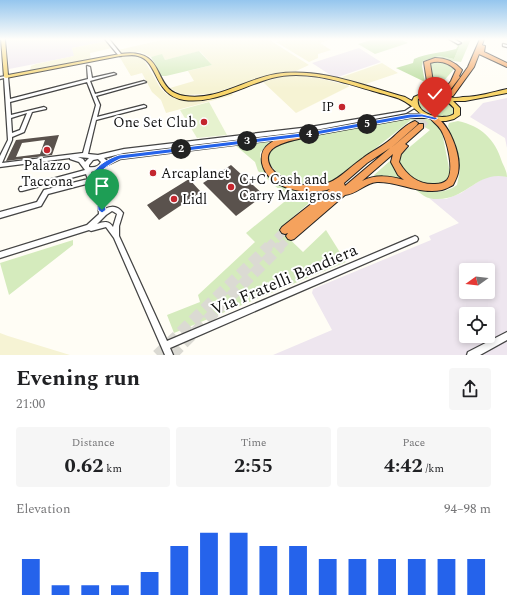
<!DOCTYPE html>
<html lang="en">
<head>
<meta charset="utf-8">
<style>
	body { margin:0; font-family:Spectral,serif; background:#f6f6f6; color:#202124; height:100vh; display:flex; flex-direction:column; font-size:15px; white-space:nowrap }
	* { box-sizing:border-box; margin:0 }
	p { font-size:13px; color:#757577 }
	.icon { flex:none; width:22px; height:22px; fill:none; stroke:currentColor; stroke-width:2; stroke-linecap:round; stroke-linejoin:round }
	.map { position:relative; height:355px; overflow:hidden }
	.panel { display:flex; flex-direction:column; background:#fff; flex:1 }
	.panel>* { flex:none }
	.needle { width:26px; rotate:255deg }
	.fabs { position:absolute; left:459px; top:263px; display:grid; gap:8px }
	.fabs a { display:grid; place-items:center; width:36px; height:36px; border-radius:4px; background:#fff; box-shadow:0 2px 6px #0003; font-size:20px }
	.pin { position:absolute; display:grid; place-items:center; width:34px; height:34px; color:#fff; margin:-41px -17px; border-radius:50% 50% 50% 0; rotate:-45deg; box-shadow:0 0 4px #0007 }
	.pin .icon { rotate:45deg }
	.km { position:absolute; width:20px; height:20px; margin:-10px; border-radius:50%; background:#222; color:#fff; font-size:11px; line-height:20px; text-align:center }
	.round { display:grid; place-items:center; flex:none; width:42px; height:42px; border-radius:4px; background:#f6f6f6 }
	.overview { display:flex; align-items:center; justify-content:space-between; height:68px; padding:0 16px }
	h1 { font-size:22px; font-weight:700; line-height:30px }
	.figures { display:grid; grid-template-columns:repeat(3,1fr); gap:6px; height:68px; padding:4px 16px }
	.figures div { display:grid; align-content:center; border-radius:4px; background:#f6f6f6; text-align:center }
	.figures b { font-size:20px; font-weight:700 }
	.figures small { font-size:11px; font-weight:400 }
	.figures p { font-size:11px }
	.chart { height:112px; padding:8px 16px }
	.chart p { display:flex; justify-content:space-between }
	.chart svg { width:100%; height:72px; margin-top:4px; stroke:#2563eb; stroke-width:6 }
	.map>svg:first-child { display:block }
	.industrial { fill:#eee6ef; fill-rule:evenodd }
	.farmland { fill:#f6f3d4 }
	.green { fill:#d5ebbd }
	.forest { fill:#b9dc9c }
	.pitch { fill:#e6f2cf }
	.building { fill:#5a524d; fill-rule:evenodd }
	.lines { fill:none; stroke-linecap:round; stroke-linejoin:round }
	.highway-tunnel-far2 { stroke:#dbdad3; stroke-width:7; stroke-dasharray:7 3.5; stroke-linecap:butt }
	.highway-tunnel-far1 { stroke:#dbdad3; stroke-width:8; stroke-dasharray:8 4.5; stroke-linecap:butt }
	.highway-tunnel { stroke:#dbdad3; stroke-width:11; stroke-dasharray:11 5.5; stroke-linecap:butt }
	.minor-casing { stroke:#444; stroke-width:2.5 }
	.major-casing { stroke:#222; stroke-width:2 }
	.highway-casing { stroke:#222; stroke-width:2 }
	.minor { fill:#fff; fill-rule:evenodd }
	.major { fill:#f9d66b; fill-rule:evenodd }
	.highway { fill:#f5a25d; fill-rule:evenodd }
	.route { fill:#2563eb; stroke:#fff }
	.poi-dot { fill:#c4262e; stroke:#fff; stroke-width:1.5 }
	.labels { text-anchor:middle; stroke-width:4; stroke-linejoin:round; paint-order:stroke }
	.far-poi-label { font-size:12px; fill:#111; stroke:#fff; text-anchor:end }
	.poi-label { font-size:14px; fill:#111; stroke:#fff; text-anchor:start }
	.near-street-label { font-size:17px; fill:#111; stroke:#fff }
</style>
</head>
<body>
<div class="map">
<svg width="507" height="355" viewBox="0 0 507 355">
	<rect width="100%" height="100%" fill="#fffdf5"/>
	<path class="industrial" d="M7,39H105L107,41L72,48L75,56L9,69Z
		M359,48L381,62L335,78L312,63Z
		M507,98V148L505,138L470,117L483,103Z
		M497,174L507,177V355H273L332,330L312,293L313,289L431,240L429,236L459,223L429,198L446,199L461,193L487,176ZM466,270H488V292H466ZM466,314H488V336H466Z"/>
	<path class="farmland" d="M166,39H268L309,65L296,71L273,74L211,94L182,95L170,88L194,81L188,71L212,65L200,51L165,60L162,55L151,57L140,52L120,53L118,50Z
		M286,39H331L320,43L331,50L318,54V58L309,62L276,42Z
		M107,41L112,48L90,53L91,60L30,71L31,66L36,64L74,56L72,48Z
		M132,55L143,58L161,89L168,95L177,99L202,100L231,92L233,95L166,113L161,100L152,92L142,73L131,76L119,56Z
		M382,63L398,73L363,85L336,79Z
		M288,75L319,78L350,86L296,113L263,82Z
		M0,333L8,336L70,355H0Z"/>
	<path class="green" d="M374,39H400L408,43L375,54L358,44Z
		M466,39H471L461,62L430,58L439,56L454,59L460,45Z
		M199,51L212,65L166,76H161L151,57L162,54L165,60Z
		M435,61L444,62L454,69L437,89L433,84L429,63Z
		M426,96C439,95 450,100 456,112L449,118C437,117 419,116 417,101Z
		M419,117L435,121L441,127L450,173L448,178C432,194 400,178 399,156L430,130L411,120L332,183C307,190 282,185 268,161C268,147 277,145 289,140Z
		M458,121C481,126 495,139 502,162C504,167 507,171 507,177C478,170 467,199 438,199C436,199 431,199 429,198C424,197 418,191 413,188C429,192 443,195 457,185L460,170L448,126L449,123Z
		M270,141L260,153C263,192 303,183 309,200L308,204L279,229L303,252L326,230L346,262L174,333L167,315L200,302L198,295L255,242L246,233L289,198L258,171L255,162L235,145Z
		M391,160L393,161L405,181L390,177H375L374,175Z
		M73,240V245L9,295L0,263Z"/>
	<path class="forest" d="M450,41L460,45L454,59L439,56L423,61L422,66L425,82L396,68L413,63L414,59C427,53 442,53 456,49L458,46Z"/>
	<path class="pitch" d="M209,102L227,135L197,138L180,110Z"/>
	<path class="building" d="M59,135L52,155L6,161L16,140ZM45,140L40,154L16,157L22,143Z
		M231,165L264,195L236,216L203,183Z
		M189,179L201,192L159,220L147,205Z"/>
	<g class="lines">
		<path class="highway-tunnel-far2" d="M415,123L445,93
			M421,126L451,95"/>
		<path class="highway-tunnel-far1" d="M268,247L285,230
			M280,247L291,236"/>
		<path class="highway-tunnel" d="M157,355L269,246
			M172,355L281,246"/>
		<defs>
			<path id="minor" d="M105,39H109L121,54V56H119Z
				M449,39H454L461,43L458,44Z
				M503,44L507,45V47L503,46Z
				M87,66L90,67L92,78L114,73L116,74L90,81L95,94L144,81L146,82L96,96L100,105L97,117L144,105L146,106V107L96,120L88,154L98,155L124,149L310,127L405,111L414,105H418V106L406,113L310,131L124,153L104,158L107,161L119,155L291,134L293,136L291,138L120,159L103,167L98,177L97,186L104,203L105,209C112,205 118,206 123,213L119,226V236L167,341L413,237L415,236L417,237L418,239L417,241L170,348L173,355H165L114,238L106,227L91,231L89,230L0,258V252L87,225L99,214L98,203L90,183L48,194L41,206L0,218V212L37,202L44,190L88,179L86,174L22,191H20L19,189L20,187H22L85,170L79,162L70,159V158L0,167V156L8,140L4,78L0,79V77L6,76L8,77L10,99L88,79ZM87,82L96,105L83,153L2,163L12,140V137L24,132L32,112L46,109V108L44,107L11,115L10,102ZM27,113L20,130L12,133L11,118ZM78,157L89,158L85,162L83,159ZM98,159L101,162C99,166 95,168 89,167V165L93,160ZM94,171H95L93,176L91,172ZM112,211L114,212L117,214L113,227C108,220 104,222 97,224L106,215Z
				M507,332V340L480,355H467L468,352Z"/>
			<path id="major" d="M1,39H5L8,75L120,54C170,47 149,91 185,96C218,101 245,79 276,74C320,67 364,86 405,97L412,101L414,97C430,90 433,94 448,97C452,98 459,98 463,97C478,97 493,92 507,89V93L465,101H453L460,108V115L454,119L446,121H440L428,118H410L310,136L308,135L307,134L308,133L410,114H421C415,109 410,104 402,100C394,96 382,94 373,91C342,82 305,69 272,78C243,86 215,104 184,100C153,95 159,61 138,56C132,54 126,56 120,56L6,78L4,77ZM424,96C436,95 446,99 454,108V114C444,121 415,115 418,99Z"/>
			<path id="highway" d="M480,39H484L482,45L485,46L484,52L507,63V67L479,54L474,67L453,96H449L448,95L468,67Z
				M435,58C446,58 455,62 462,70L459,76L460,77L447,94L445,95L442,93L451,81L456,70C449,63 440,60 430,63L434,88L443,97L440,99L438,98L428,88L424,62Z
				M432,115C449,121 462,156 458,173C457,177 455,181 453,185C449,187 446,189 442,190C420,195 398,181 377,182C365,183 357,194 345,195L294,239L291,240L288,239L286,236L288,233L285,234L282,233L280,230L282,227L330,189C308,196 268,190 262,163C261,155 262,149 269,144C280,135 297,135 310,132H312L313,134L312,136C298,140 255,143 272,169C278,177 288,181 298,184C332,191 339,175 363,158C372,151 382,147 391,139C398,133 406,124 415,121L418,123L417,125L391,148L419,124H423V128L405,144L408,146L401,154L399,162C407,176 419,185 435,184C439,184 444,183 447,180C455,171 447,140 441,130C438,125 433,122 429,117ZM390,148L345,186L344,183L367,163ZM393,154L391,162L398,175L404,180C390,176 376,174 362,181Z"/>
		</defs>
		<use href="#minor" class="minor-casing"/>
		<use href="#major" class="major-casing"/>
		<use href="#highway" class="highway-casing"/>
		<use href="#minor" class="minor"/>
		<use href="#major" class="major"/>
		<use href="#highway" class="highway"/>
	</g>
	<linearGradient id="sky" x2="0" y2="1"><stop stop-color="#95c6ee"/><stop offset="0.44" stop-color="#fffefa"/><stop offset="1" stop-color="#fffefa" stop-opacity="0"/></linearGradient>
	<rect width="507" height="89" fill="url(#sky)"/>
	<path class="route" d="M410,114H422L438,118L435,120L422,117L410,118L310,136L120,159C110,164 94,172 98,186C100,195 105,201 106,210L102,213L98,210C98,201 92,194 91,186C88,169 107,159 119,155L310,132Z"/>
	<g class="poi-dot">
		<circle cx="342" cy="107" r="4"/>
		<circle cx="204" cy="122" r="4"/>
		<circle cx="47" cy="150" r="4"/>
		<circle cx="153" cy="173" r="4"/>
		<circle cx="231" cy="187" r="4"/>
		<circle cx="174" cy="199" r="4"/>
	</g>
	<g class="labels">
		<g class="far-poi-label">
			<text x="334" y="111">IP</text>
		</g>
		<g class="poi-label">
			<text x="196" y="127" text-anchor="end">One Set Club</text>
			<text x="47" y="170" text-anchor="middle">Palazzo<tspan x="47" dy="16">Taccona</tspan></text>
			<text x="161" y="178">Arcaplanet</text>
			<text x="239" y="184">C+C Cash and<tspan x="239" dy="16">Carry Maxigross</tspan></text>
			<text x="182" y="204">Lidl</text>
		</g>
		<g class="near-street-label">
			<text transform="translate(284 279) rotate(-23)" y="6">Via Fratelli Bandiera</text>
		</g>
	</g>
</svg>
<div class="fabs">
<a><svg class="needle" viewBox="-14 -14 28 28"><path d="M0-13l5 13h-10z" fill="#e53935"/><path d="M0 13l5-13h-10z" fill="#757577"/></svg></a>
<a><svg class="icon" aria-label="locate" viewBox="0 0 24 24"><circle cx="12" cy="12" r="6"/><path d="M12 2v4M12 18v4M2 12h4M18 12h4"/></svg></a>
</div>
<div class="pin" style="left:102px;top:210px;background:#1e9e55"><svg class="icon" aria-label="arrive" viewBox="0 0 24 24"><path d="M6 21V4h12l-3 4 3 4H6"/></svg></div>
<div class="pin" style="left:435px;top:118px;background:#d93025"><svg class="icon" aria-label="check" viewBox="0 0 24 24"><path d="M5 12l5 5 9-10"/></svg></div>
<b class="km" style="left:181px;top:149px">2</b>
<b class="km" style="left:247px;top:141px">3</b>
<b class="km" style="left:309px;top:134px">4</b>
<b class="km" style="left:367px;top:124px">5</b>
</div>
<section class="panel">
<div class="overview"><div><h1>Evening run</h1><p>21:00</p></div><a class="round"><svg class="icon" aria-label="share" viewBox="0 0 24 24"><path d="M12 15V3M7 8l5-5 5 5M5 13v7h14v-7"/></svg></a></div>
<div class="figures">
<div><p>Distance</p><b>0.62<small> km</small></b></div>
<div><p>Time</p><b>2:55</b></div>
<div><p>Pace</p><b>4:42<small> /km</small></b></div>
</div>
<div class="chart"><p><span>Elevation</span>94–98 m</p>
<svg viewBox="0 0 160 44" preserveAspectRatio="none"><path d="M5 44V22M15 44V38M25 44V38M35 44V38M45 44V30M55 44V14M65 44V6M75 44V6M85 44V14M95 44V14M105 44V22M115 44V22M125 44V22M135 44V22M145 44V22M155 44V22"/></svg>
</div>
</section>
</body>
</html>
